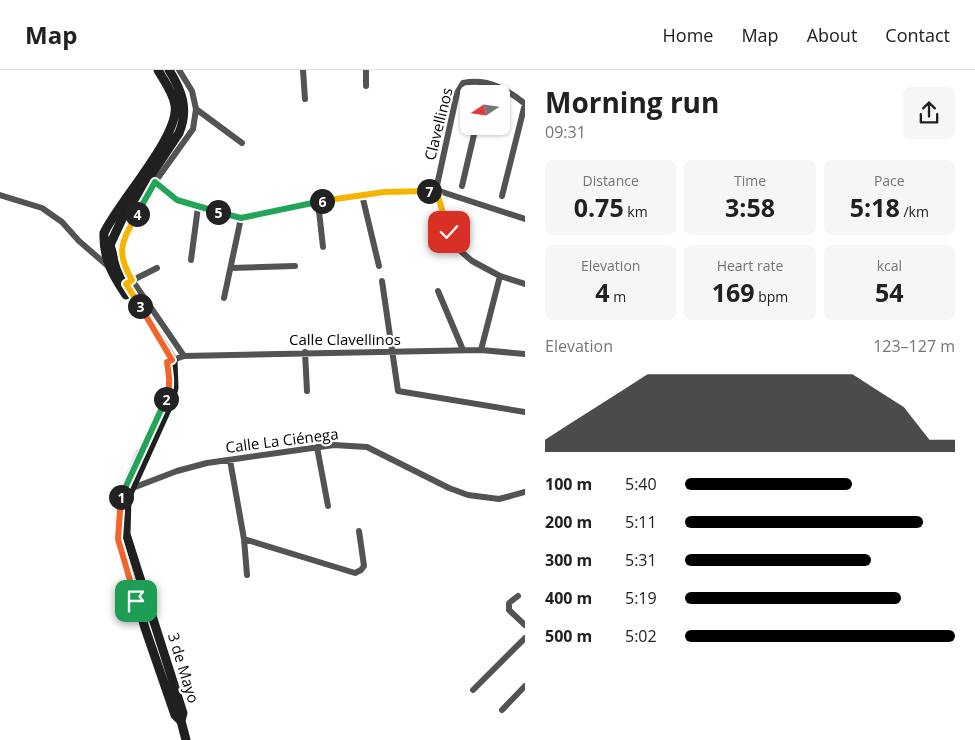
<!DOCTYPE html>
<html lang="en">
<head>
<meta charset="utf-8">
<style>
	body { margin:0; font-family:"Open Sans",sans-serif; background:#f6f6f6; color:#202124; height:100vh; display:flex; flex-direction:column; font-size:19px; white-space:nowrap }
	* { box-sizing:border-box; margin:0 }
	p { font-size:16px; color:#757577 }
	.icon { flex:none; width:28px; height:28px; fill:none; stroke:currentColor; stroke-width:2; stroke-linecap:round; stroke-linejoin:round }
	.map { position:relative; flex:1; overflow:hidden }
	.panel { display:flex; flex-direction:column; background:#fff; width:450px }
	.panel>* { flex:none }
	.needle { width:32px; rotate:257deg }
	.buttons { position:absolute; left:460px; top:15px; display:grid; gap:10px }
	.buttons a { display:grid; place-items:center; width:50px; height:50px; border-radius:8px; background:#fff; box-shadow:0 1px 4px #0004; font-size:25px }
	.pin { position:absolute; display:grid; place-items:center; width:42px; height:42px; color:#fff; margin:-21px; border-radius:10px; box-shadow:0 2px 8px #0006 }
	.km { position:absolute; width:25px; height:25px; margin:-12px; border-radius:50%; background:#222; color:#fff; font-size:14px; line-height:25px; text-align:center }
	.round { display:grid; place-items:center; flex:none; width:52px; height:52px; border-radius:8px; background:#f6f6f6 }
	.summary { display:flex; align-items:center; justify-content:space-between; height:85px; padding:0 20px }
	h1 { font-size:28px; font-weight:700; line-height:38px }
	.figures { display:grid; grid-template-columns:repeat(3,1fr); gap:8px; height:85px; padding:5px 20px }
	.figures div { display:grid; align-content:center; border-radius:8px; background:#f6f6f6; text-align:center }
	.figures b { font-size:25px; font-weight:700 }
	.figures small { font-size:14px; font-weight:400 }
	.figures p { font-size:14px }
	.chart { height:140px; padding:10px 20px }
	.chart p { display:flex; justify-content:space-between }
	.chart svg { width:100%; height:90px; margin-top:5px; fill:#000; opacity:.7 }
	ul { padding:0 20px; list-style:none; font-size:16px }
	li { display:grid; grid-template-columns:80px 60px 1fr; align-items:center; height:38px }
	li i { height:12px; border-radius:6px; background:#000 }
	header { display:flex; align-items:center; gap:30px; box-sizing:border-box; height:70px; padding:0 25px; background:#fff; border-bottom:1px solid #e0e0e0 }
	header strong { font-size:24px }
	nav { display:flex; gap:28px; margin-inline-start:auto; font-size:18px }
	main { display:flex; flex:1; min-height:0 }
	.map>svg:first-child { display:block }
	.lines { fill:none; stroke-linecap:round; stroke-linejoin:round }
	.minor { stroke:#535353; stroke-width:6 }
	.secondary { stroke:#202020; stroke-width:9 }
	.split-1-casing { stroke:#fff; stroke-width:10 }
	.split-2-casing { stroke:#fff; stroke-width:10 }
	.split-3-casing { stroke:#fff; stroke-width:10 }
	.split-4-casing { stroke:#fff; stroke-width:10 }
	.split-5-casing { stroke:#fff; stroke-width:10 }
	.split-6-casing { stroke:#fff; stroke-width:10 }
	.split-7-casing { stroke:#fff; stroke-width:10 }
	.split-8-casing { stroke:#fff; stroke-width:10 }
	.split-1 { stroke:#f0652b; stroke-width:6 }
	.split-2 { stroke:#22a559; stroke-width:6 }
	.split-3 { stroke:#f0652b; stroke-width:6 }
	.split-4 { stroke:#f5b400; stroke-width:6 }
	.split-5 { stroke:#22a559; stroke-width:6 }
	.split-6 { stroke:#22a559; stroke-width:6 }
	.split-7 { stroke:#f5b400; stroke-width:6 }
	.split-8 { stroke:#f5b400; stroke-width:6 }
	.labels { text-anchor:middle; stroke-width:4.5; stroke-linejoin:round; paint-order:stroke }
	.street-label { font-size:15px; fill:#000; stroke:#fff }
</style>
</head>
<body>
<header>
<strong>Map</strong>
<nav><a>Home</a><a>Map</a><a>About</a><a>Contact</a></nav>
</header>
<main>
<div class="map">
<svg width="525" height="670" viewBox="0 0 525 670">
	<rect width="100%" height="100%" fill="#fff"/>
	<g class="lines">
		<path class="minor" d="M179,0L192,21L196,39L193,59L155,112L122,173L121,186L132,210L184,286
			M303,0L305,29
			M366,0V16
			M484,24L487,13
			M525,34C507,19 487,8 463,13L457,23L436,120L449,163L457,178L472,191L500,206L525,214
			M196,39L242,73
			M155,112L177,130L241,148L341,127L436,120L525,149
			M462,116L476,56
			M0,125L42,138L62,152L79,171L109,197
			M362,125L379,196
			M502,126L525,34
			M318,132L323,177
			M191,190L198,137
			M231,198L295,196
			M382,211L398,321L525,342
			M129,212L157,198
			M438,221L463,280
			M224,228L241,148
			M481,280L500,206
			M305,282L307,321
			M167,292L184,286L481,280L525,284
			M317,377L328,436
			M230,390L244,469L247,505
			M130,419L177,401L207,393L334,375L367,377L449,418L468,425L499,429L525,422
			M244,469L355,503L361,500L364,496L359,461
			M518,526L509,533V540L525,555
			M473,620L525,568
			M502,640L525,616"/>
		<path class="secondary" d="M169,0C182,21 189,39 179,63L122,149L110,175L117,199L173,290L174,318L170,333L127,428L126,464L183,643L181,651L186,670
			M126,225C112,204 103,188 104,163C119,131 180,66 175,35C173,22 164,11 158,0
			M141,382L121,427L118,469L145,558L175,645L181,651"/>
	</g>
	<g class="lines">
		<defs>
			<path id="split-1" d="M121,427L118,469L136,531"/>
			<path id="split-2" d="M121,427L166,329"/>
			<path id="split-3" d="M140,236L172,290L167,292C169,305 171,317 166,329"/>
			<path id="split-4" d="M137,144C122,172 115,181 132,210L126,214L140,236"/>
			<path id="split-5" d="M137,144L155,112L177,130L218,142"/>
			<path id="split-6" d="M218,142L241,148L322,131"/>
			<path id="split-7" d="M322,131L384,122L429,121"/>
			<path id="split-8" d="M429,121L436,120L449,162"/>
		</defs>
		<use href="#split-1" class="split-1-casing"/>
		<use href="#split-2" class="split-2-casing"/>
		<use href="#split-3" class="split-3-casing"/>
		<use href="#split-4" class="split-4-casing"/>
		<use href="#split-5" class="split-5-casing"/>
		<use href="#split-6" class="split-6-casing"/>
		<use href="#split-7" class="split-7-casing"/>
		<use href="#split-8" class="split-8-casing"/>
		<use href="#split-1" class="split-1"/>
		<use href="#split-2" class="split-2"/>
		<use href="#split-3" class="split-3"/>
		<use href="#split-4" class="split-4"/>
		<use href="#split-5" class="split-5"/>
		<use href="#split-6" class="split-6"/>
		<use href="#split-7" class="split-7"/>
		<use href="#split-8" class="split-8"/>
	</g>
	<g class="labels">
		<g class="street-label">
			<text transform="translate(439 54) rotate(-76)" y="5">Clavellinos</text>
			<text x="345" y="275">Calle Clavellinos</text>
			<text transform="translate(282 371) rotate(-7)" y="5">Calle La Ciénega</text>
			<text transform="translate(183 598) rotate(73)" y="5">3 de Mayo</text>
		</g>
	</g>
</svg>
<div class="buttons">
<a><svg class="needle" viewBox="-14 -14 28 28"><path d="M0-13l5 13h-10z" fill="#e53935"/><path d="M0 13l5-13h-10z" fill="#757577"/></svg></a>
</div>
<div class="pin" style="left:136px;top:531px;background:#1e9e55"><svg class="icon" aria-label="arrive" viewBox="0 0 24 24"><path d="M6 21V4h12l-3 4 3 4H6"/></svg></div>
<div class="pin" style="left:449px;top:162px;background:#d93025"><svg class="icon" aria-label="check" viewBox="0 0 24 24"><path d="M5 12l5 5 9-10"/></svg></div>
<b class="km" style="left:121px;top:427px">1</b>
<b class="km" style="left:166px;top:329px">2</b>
<b class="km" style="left:140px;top:236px">3</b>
<b class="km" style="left:137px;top:144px">4</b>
<b class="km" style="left:218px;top:142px">5</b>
<b class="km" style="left:322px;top:131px">6</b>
<b class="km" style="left:429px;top:121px">7</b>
</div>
<section class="panel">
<div class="summary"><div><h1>Morning run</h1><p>09:31</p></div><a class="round"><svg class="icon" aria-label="share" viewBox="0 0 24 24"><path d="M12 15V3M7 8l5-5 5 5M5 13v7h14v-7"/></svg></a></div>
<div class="figures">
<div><p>Distance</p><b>0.75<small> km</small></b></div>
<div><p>Time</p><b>3:58</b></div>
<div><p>Pace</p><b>5:18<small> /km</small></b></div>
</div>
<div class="figures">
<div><p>Elevation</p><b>4<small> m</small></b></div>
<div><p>Heart rate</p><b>169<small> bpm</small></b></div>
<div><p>kcal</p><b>54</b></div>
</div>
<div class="chart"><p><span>Elevation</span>123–127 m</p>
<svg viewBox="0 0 160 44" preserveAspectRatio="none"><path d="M0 44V38L10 30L20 22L30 14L40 6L50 6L60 6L70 6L80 6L90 6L100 6L110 6L120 6L130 14L140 22L150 38L160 38V44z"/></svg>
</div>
<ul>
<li><b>100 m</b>5:40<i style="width:62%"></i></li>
<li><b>200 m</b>5:11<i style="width:88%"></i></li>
<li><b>300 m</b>5:31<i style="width:69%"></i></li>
<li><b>400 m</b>5:19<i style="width:80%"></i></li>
<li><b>500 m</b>5:02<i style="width:100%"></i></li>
</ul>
</section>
</main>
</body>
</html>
